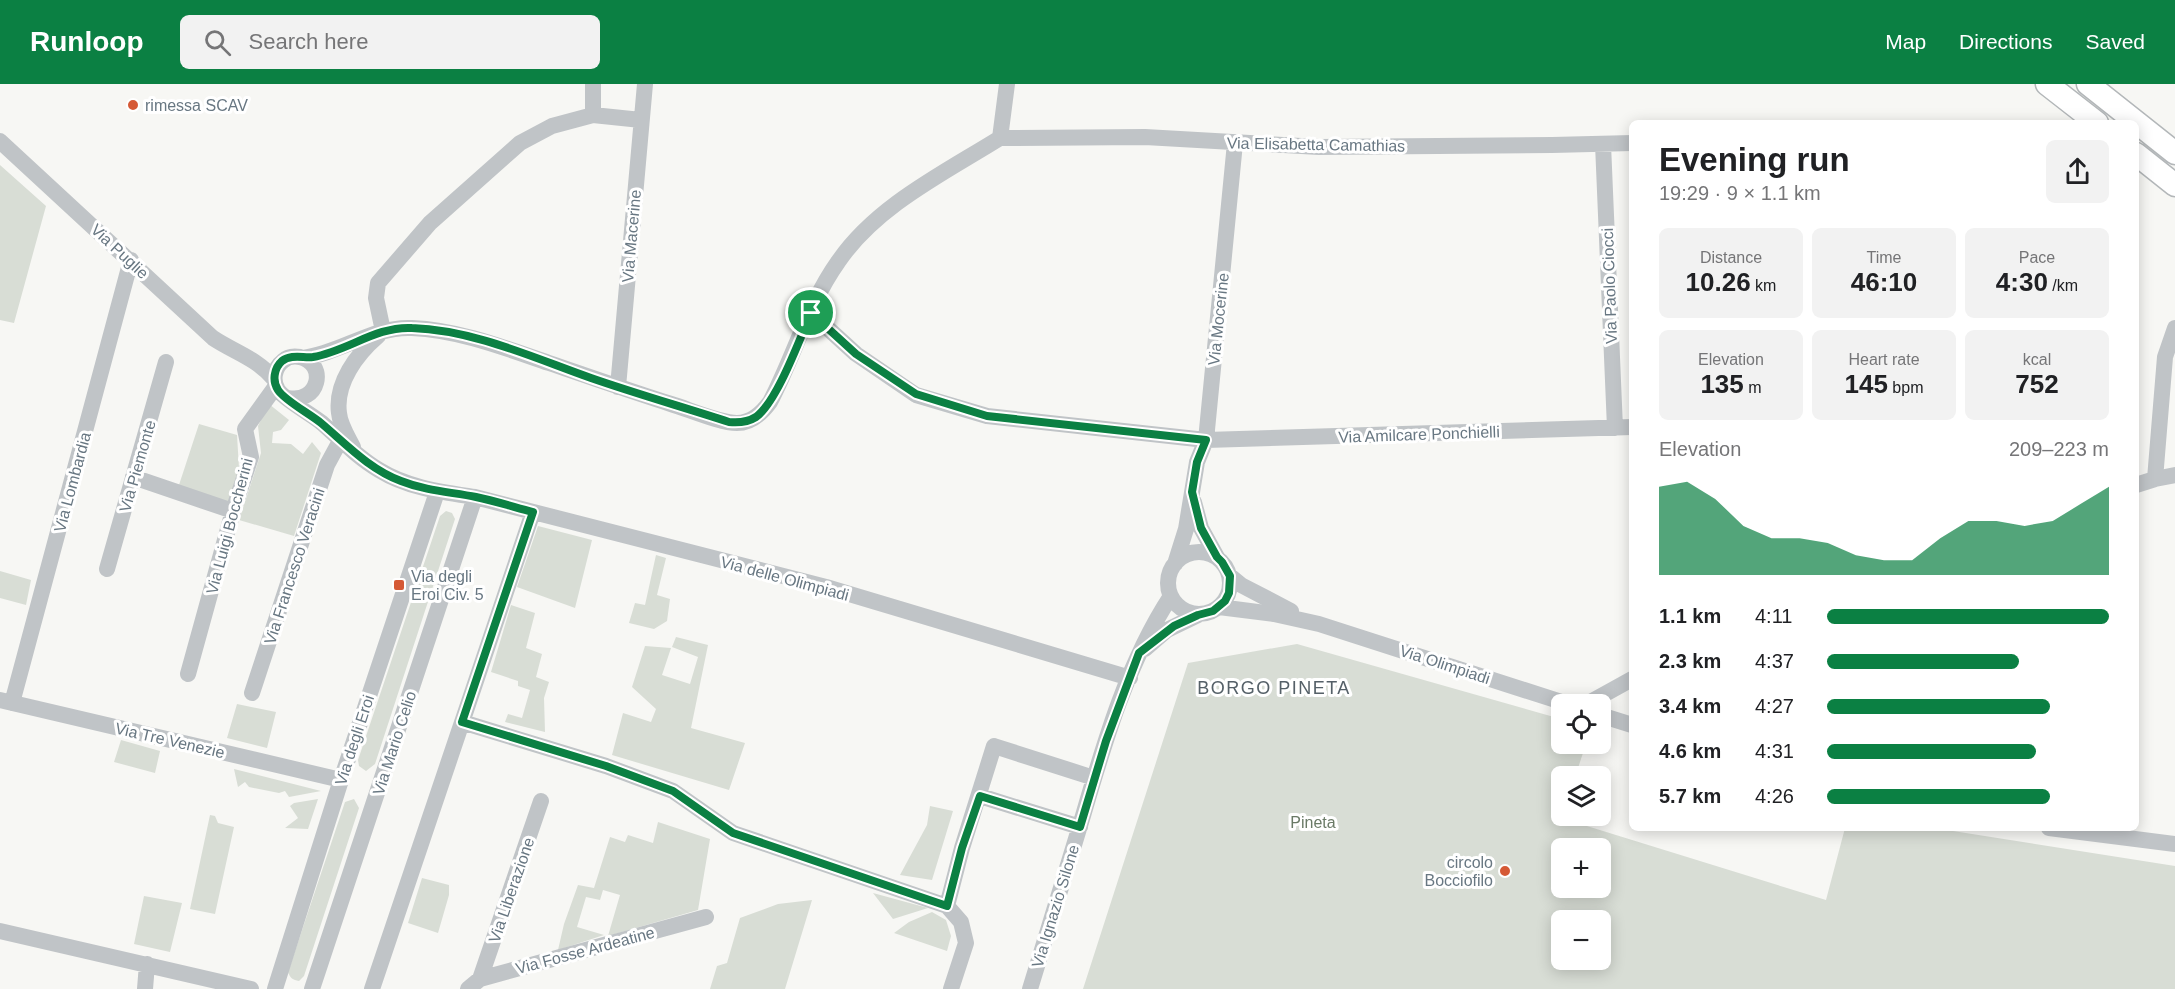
<!DOCTYPE html>
<html lang="en">
<head>
<meta charset="utf-8">
<style>
	body { margin:0; font-family:Helvetica,sans-serif; background:#f2f2f2; color:#202124; height:100vh; display:flex; flex-direction:column; font-size:22px; white-space:nowrap }
	* { box-sizing:border-box; margin:0 }
	p { font-size:20px; color:#757577 }
	.icon { flex:none; width:33px; height:33px; fill:none; stroke:currentColor; stroke-width:2; stroke-linecap:round; stroke-linejoin:round }
	.map { position:relative; flex:1; overflow:hidden }
	.sheet { position:absolute; left:1629px; top:36px; width:510px; height:711px; display:flex; flex-direction:column; background:#fff; border-radius:9px; box-shadow:0 3px 15px #0003 }
	.sheet>* { flex:none }
	.fabs { position:absolute; left:1551px; top:610px; display:grid; gap:12px }
	.fabs a { display:grid; place-items:center; width:60px; height:60px; border-radius:9px; background:#fff; box-shadow:0 3px 15px #0003; font-size:30px }
	.pin { position:absolute; display:grid; place-items:center; width:51px; height:51px; color:#fff; margin:-26px; border:3px solid #fff; border-radius:50%; box-shadow:0 2px 6px #0007 }
	.round { display:grid; place-items:center; flex:none; width:63px; height:63px; border-radius:9px; background:#f2f2f2 }
	.overview { display:flex; align-items:center; justify-content:space-between; height:102px; padding:0 30px }
	h1 { font-size:33px; font-weight:700; line-height:45px }
	.metrics { display:grid; grid-template-columns:repeat(3,1fr); gap:9px; height:102px; padding:6px 30px }
	.metrics div { display:grid; align-content:center; border-radius:9px; background:#f2f2f2; text-align:center }
	.metrics b { font-size:26px; font-weight:700 }
	.metrics small { font-size:16px; font-weight:400 }
	.metrics p { font-size:16px }
	.chart { height:168px; padding:12px 30px }
	.chart p { display:flex; justify-content:space-between }
	.chart svg { width:100%; height:108px; margin-top:6px; fill:#0b8043; opacity:.7 }
	ul { padding:0 30px; list-style:none; font-size:20px }
	li { display:grid; grid-template-columns:96px 72px 1fr; align-items:center; height:45px }
	li i { height:15px; border-radius:8px; background:#0b8043 }
	header { display:flex; align-items:center; gap:36px; box-sizing:border-box; height:84px; padding:0 30px; background:#0b8043; color:#fff }
	header strong { font-size:28px }
	nav { display:flex; gap:33px; margin-inline-start:auto; font-size:21px }
	.search { width:420px; height:54px; background:#f2f2f2; display:flex; align-items:center; gap:15px; box-sizing:border-box; padding:0 21px; border-radius:9px; color:#757577; font-size:22px }
	.map>svg:first-child { display:block }
	.green { fill:#d8ddd5; fill-rule:evenodd }
	.lines { fill:none; stroke-linecap:round; stroke-linejoin:round }
	.highway-casing { stroke:#b3b7b9; stroke-width:25 }
	.minor { stroke:#c0c4c7; stroke-width:16 }
	.highway { stroke:#fff; stroke-width:22 }
	.route-casing { stroke:#fff; stroke-width:12 }
	.route { stroke:#0b8043; stroke-width:8 }
	.poi-dot { fill:#d55935; stroke:#fff; stroke-width:2 }
	.labels { text-anchor:middle; stroke-width:6; stroke-linejoin:round; paint-order:stroke }
	.poi-label { font-size:16px; fill:#687782; stroke:#fff; text-anchor:start }
	.street-label { font-size:16px; fill:#687782; stroke:#fff }
	.park-label { font-size:16px; fill:#6a7a66; stroke:#fff }
	.neighbourhood-label { font-size:18px; letter-spacing:1.5px; fill:#556068; stroke:#fff }
</style>
</head>
<body>
<header>
<strong>Runloop</strong>
<div class="search"><svg class="icon" aria-label="search" viewBox="0 0 24 24"><circle cx="10" cy="10" r="6"/><path d="M15 15l6 6"/></svg>Search here</div>
<nav><a>Map</a><a>Directions</a><a>Saved</a></nav>
</header>
<div class="map">
<svg width="2175" height="905" viewBox="0 0 2175 905">
	<rect width="100%" height="100%" fill="#f7f7f4"/>
	<path class="green" d="M0,81L46,122L14,239L0,236Z
		M269,320L289,336L281,346L273,348L272,359L291,360L303,370L312,358L321,369L294,452L239,436L261,369L258,342Z
		M199,340L237,351L239,384L229,420L178,404Z
		M446,427L452,429L455,435L375,680L366,687L359,682L358,676L440,432Z
		M538,442L592,456L575,524L517,503Z
		M656,471L666,474L657,511L670,515L667,537L654,545L629,539L635,519L645,521Z
		M0,487L31,496L26,521L0,514Z
		M511,521L535,529L526,564L542,570L536,593L549,598L544,614L545,648L505,638L508,630L522,634L530,606L518,602V597L491,588Z
		M676,553L708,561L691,644L745,659L729,706L612,671L623,629L651,638L656,625L632,603L645,562L671,564L662,591L690,600L698,573L672,563Z
		M1297,560L1561,635L1562,660H1586L1575,693H1562L1561,734L1826,816L1845,744H1934L2175,782V905H1083L1188,579ZM1562,765H1600V804H1562ZM1562,837H1600V876H1562Z
		M237,620L276,628L267,664L227,654Z
		M121,656L160,667L155,689L114,678Z
		M234,685L321,707L289,713L285,707L279,709L249,703L245,698L238,703Z
		M318,715L308,745L285,744L298,734L290,722L294,719Z
		M354,715L359,724L304,892L299,897C293,896 290,894 288,888L345,718Z
		M930,722L953,727L932,796L900,791L927,741Z
		M210,731L215,732L218,739L234,743L215,830L190,825Z
		M658,738L710,755L698,826L608,852L620,811L603,806L600,816L586,813L577,843L604,851L558,866L564,840L578,801L594,804L610,753L625,758L628,751L653,759Z
		M422,794L449,801V811L438,849L408,839Z
		M873,809L928,824L893,835Z
		M144,812L182,819L170,868L134,860Z
		M812,816L785,905H710L717,882L727,879L740,834L778,820Z
		M932,828L946,836L951,852L947,867L894,849L909,838Z"/>
	<g class="lines">
		<defs>
			<path id="highway" d="M2047,0L2097,39
				M2088,0L2175,69
				M2136,70L2175,101"/>
		</defs>
		<use href="#highway" class="highway-casing"/>
		<path class="minor" d="M593,31V0
			M1000,54L1145,53L1319,63L1552,61L1632,59
			M1000,54L1007,0
			M0,57L213,254C234,268 258,275 274,295
			M1603,60L1615,344
			M811,229L856,270L916,311L987,332L1206,356L1632,343
			M383,247L376,214L378,199L430,139L520,59L552,42L593,31L641,36
			M303,274C341,269 373,242 412,244C459,246 505,264 549,279C590,293 630,307 671,320C688,325 720,339 737,339C752,339 762,329 770,318C794,273 808,220 838,178C876,122 944,89 1000,54
			M618,303L645,0
			M288,314C319,320 328,280 300,273C294,272 287,273 283,277C274,284 272,297 278,306C285,316 311,330 322,339C340,355 357,373 379,386C408,404 442,408 475,413L826,503L1130,594
			M353,363C348,353 340,341 339,329C335,299 357,270 378,252
			M133,393L233,427
			M2155,395L2175,391
			M2136,401L2155,395L2165,273L2175,244
			M1194,418L1201,444L1217,473
			M1168 499a31 31 0 1 1 62 0a31 31 0 1 1-62 0Z
			M1175,480L1186,445L1197,378L1206,356L1235,59
			M107,485L166,278
			M1230,492L1241,501L1291,527
			M1219,523L1274,530L1319,540L1571,621
			M1145,565L1167,546L1198,531
			M188,590L233,427L251,373L245,345L276,302
			M252,609L327,381L340,357
			M0,616L341,696
			M12,619L131,176
			M1585,621L1632,595
			M1600,631L1632,641
			M462,638L606,682L673,707L733,749L947,822L961,838L966,859L951,905
			M980,712L1080,743
			M2049,744L2175,760
			M947,822L962,764L994,662L1094,694
			M0,847L251,905
			M480,895L541,717
			M145,905L147,880
			M275,905L341,696L437,408
			M312,905L475,413
			M372,905L533,428
			M468,905L480,895L706,833
			M1030,905C1047,848 1065,792 1082,735C1104,660 1127,579 1171,512"/>
		<use href="#highway" class="highway"/>
	</g>
	<g class="lines">
		<defs>
			<path id="route" d="M811,229L856,270L916,310L987,332L1206,356L1197,378L1192,408L1201,444L1217,473L1222,478L1230,492L1229,509L1225,517L1213,527L1198,531L1174,542L1139,569L1106,657L1080,743L980,712L962,764L947,822L733,749L673,707L606,682L462,638L533,428C514,423 495,417 476,413C451,408 426,407 401,397C369,385 346,360 321,339C310,330 284,316 278,306C272,297 274,284 282,277C291,270 303,274 313,273C348,267 376,242 412,244C474,246 534,274 591,294C637,310 683,323 729,338C739,339 748,338 756,333C777,318 800,254 811,229Z"/>
		</defs>
		<use href="#route" class="route-casing"/>
		<use href="#route" class="route"/>
	</g>
	<g class="poi-dot">
		<circle cx="133" cy="21" r="6"/>
		<rect x="393" y="495" width="12" height="12" rx="3"/>
		<circle cx="1505" cy="787" r="6"/>
	</g>
	<g class="labels">
		<g class="poi-label">
			<text x="145" y="27">rimessa SCAV</text>
			<text x="411" y="498">Via degli<tspan x="411" dy="18">Eroi Civ. 5</tspan></text>
			<text x="1493" y="784" text-anchor="end">circolo<tspan x="1493" dy="18">Bocciofilo</tspan></text>
		</g>
		<g class="street-label">
			<text transform="translate(1316 60) rotate(1)" y="6">Via Elisabetta Camathias</text>
			<text transform="translate(631 152) rotate(-85)" y="6">Via Macerine</text>
			<text transform="translate(120 167) rotate(43)" y="6">Via Puglie</text>
			<text transform="translate(1609 202) rotate(-92)" y="6">Via Paolo Ciocci</text>
			<text transform="translate(1218 235) rotate(-84)" y="6">Via Mocerine</text>
			<text transform="translate(1419 350) rotate(-2)" y="6">Via Amilcare Ponchielli</text>
			<text transform="translate(137 382) rotate(-74)" y="6">Via Piemonte</text>
			<text transform="translate(72 398) rotate(-75)" y="6">Via Lombardia</text>
			<text transform="translate(229 442) rotate(-75)" y="6">Via Luigi Boccherini</text>
			<text transform="translate(294 482) rotate(-72)" y="6">Via Francesco Veracini</text>
			<text transform="translate(785 494) rotate(15)" y="6">Via delle Olimpiadi</text>
			<text transform="translate(1445 580) rotate(18)" y="6">Via Olimpiadi</text>
			<text transform="translate(170 656) rotate(13)" y="6">Via Tre Venezie</text>
			<text transform="translate(354 656) rotate(-72)" y="6">Via degli Eroi</text>
			<text transform="translate(394 659) rotate(-72)" y="6">Via Mario Celio</text>
			<text transform="translate(511 806) rotate(-71)" y="6">Via Liberazione</text>
			<text transform="translate(1055 822) rotate(-73)" y="6">Via Ignazio Silone</text>
			<text transform="translate(585 866) rotate(-15)" y="6">Via Fosse Ardeatine</text>
		</g>
		<g class="park-label">
			<text x="1313" y="744">Pineta</text>
		</g>
		<g class="neighbourhood-label">
			<text x="1274" y="610">BORGO PINETA</text>
		</g>
	</g>
</svg>
<div class="fabs">
<a><svg class="icon" aria-label="locate" viewBox="0 0 24 24"><circle cx="12" cy="12" r="6"/><path d="M12 2v4M12 18v4M2 12h4M18 12h4"/></svg></a>
<a><svg class="icon" aria-label="layers" viewBox="0 0 24 24"><path d="M12 4l9 5-9 5-9-5zM3 14l9 5 9-5"/></svg></a>
<a>+</a>
<a>−</a>
</div>
<div class="pin" style="left:811px;top:229px;background:#1e9e55"><svg class="icon" aria-label="arrive" viewBox="0 0 24 24"><path d="M6 21V4h12l-3 4 3 4H6"/></svg></div>
<section class="sheet">
<div class="overview"><div><h1>Evening run</h1><p>19:29 · 9 × 1.1 km</p></div><a class="round"><svg class="icon" aria-label="share" viewBox="0 0 24 24"><path d="M12 15V3M7 8l5-5 5 5M5 13v7h14v-7"/></svg></a></div>
<div class="metrics">
<div><p>Distance</p><b>10.26<small> km</small></b></div>
<div><p>Time</p><b>46:10</b></div>
<div><p>Pace</p><b>4:30<small> /km</small></b></div>
</div>
<div class="metrics">
<div><p>Elevation</p><b>135<small> m</small></b></div>
<div><p>Heart rate</p><b>145<small> bpm</small></b></div>
<div><p>kcal</p><b>752</b></div>
</div>
<div class="chart"><p><span>Elevation</span>209–223 m</p>
<svg viewBox="0 0 160 44" preserveAspectRatio="none"><path d="M0 44V8L10 6L20 13L30 24L40 29L50 29L60 31L70 36L80 38L90 38L100 29L110 22L120 22L130 24L140 22L150 15L160 8V44z"/></svg>
</div>
<ul>
<li><b>1.1 km</b>4:11<i style="width:100%"></i></li>
<li><b>2.3 km</b>4:37<i style="width:68%"></i></li>
<li><b>3.4 km</b>4:27<i style="width:79%"></i></li>
<li><b>4.6 km</b>4:31<i style="width:74%"></i></li>
<li><b>5.7 km</b>4:26<i style="width:79%"></i></li>
</ul>
</section>
</div>
</body>
</html>
